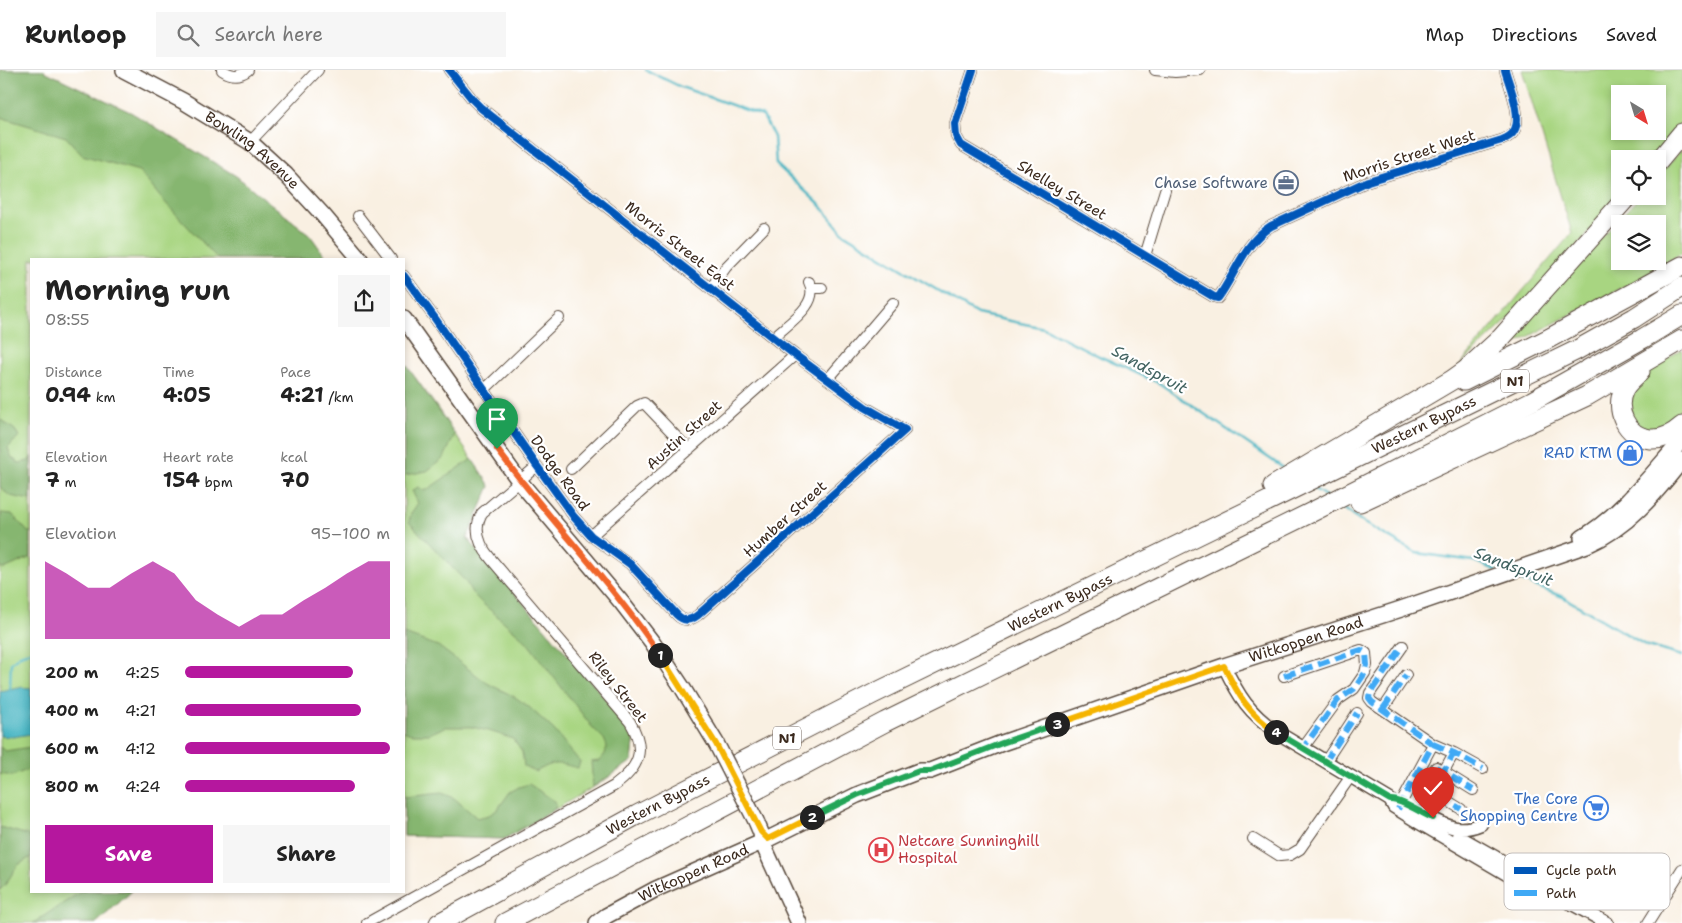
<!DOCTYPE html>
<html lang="en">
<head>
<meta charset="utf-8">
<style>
	body { margin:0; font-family:"Shantell Sans",sans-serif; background:#f6f6f6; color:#222; height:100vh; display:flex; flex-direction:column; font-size:19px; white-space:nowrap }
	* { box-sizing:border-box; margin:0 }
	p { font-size:16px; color:#767676 }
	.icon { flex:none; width:28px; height:28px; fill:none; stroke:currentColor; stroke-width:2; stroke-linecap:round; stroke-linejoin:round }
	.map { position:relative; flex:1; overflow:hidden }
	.side { position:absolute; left:30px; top:188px; width:375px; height:635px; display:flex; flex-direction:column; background:#fff; border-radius:0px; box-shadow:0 2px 8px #0003 }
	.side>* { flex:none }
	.needle { width:32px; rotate:142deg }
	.fabs { position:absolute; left:1611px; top:15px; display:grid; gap:10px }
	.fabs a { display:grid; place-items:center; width:55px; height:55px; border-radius:0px; background:#fff; box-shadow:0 2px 8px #0003; font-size:25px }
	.pin { position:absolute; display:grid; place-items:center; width:42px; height:42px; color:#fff; margin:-51px -21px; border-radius:50% 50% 50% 0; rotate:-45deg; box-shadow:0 0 5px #0007 }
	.pin .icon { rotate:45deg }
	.km { position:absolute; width:25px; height:25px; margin:-12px; border-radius:50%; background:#222; color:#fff; font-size:14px; line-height:25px; text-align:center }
	.round { display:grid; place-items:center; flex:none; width:52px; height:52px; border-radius:0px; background:#f6f6f6 }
	.headline { display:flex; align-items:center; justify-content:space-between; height:85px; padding:0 15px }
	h1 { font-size:28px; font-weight:700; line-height:38px }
	.metrics { display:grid; grid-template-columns:repeat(3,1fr); gap:8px; height:85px; padding:5px 15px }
	.metrics div { display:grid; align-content:center }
	.metrics b { font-size:21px; font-weight:700 }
	.metrics small { font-size:14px; font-weight:400 }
	.metrics p { font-size:14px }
	.chart { height:140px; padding:10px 15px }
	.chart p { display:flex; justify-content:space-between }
	.chart svg { width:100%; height:90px; margin-top:5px; fill:#b5179e; opacity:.7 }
	.action { display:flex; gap:10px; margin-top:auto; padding:10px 15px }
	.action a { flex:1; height:58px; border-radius:0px; background:#b5179e; color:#fff; font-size:20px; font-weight:700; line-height:58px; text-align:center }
	.action a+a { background:#f6f6f6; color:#222 }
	ul { padding:0 15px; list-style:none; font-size:16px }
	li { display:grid; grid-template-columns:80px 60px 1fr; align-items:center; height:38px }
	li i { height:12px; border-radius:6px; background:#b5179e }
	header { display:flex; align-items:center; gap:30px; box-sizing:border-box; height:70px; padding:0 25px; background:#fff; border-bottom:1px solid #e0e0e0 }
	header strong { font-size:24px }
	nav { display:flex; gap:28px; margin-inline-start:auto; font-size:18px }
	.search { width:350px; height:45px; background:#f6f6f6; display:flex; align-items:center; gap:12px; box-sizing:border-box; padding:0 18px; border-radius:0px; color:#767676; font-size:19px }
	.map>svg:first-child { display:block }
	.green { fill:#a8d581; stroke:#728050; fill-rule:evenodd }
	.forest { fill:#86b66f; stroke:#607046 }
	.water { fill:#47b5c3; stroke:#417070 }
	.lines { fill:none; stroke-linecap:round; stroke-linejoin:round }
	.stream { stroke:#47b5c3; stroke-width:2.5 }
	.minor-casing { stroke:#58483b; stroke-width:12 }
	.tertiary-casing { stroke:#58483b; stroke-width:15 }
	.secondary-casing { stroke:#58483b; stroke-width:18 }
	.motorway-casing { stroke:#58483b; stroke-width:21 }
	.minor { stroke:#fff; stroke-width:10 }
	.tertiary { stroke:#fff; stroke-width:12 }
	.secondary { stroke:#fff; stroke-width:15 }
	.motorway { stroke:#fff; stroke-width:19 }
	.secondary-bridge-casing { stroke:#58483b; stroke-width:18; stroke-linecap:butt }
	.secondary-bridge { stroke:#fff; stroke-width:15 }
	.quiet { stroke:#3fa9f5; stroke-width:6; stroke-dasharray:12 6; stroke-linecap:butt }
	.cycleway-casing { stroke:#fff; stroke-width:11 }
	.cycleway { stroke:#0057b8; stroke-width:8 }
	.split-1-casing { stroke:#fff; stroke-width:10 }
	.split-2-casing { stroke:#fff; stroke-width:10 }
	.split-3-casing { stroke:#fff; stroke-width:10 }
	.split-4-casing { stroke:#fff; stroke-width:10 }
	.split-5-casing { stroke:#fff; stroke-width:10 }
	.split-1 { stroke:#f0652b; stroke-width:6 }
	.split-2 { stroke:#f5b400; stroke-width:6 }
	.split-3 { stroke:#22a559; stroke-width:6 }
	.split-4 { stroke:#f5b400; stroke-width:6 }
	.split-5 { stroke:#22a559; stroke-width:6 }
	.labels { text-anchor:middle; stroke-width:4.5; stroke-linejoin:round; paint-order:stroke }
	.shield { fill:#fff; stroke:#766a62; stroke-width:1 }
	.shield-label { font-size:14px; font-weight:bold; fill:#3b2a1e }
	.street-label { font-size:15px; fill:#3b2a1e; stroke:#fff }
	.service-label { font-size:15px; fill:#4e5e75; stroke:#fff; text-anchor:end }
	.shop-label { font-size:15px; fill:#366cbe; stroke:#fff; text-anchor:end }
	.health-label { font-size:15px; fill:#be3a42; stroke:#fff; text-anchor:start }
	.water-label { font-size:16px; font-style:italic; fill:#406260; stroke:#fff }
	.key { fill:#fff; stroke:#c4bfbc; stroke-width:1 }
	.key-label { font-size:14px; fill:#3b2a1e }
</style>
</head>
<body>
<header>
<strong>Runloop</strong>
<div class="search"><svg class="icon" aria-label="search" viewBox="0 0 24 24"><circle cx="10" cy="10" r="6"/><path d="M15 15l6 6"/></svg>Search here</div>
<nav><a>Map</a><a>Directions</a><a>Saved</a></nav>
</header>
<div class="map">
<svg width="1682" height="853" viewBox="0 0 1682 853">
	<rect width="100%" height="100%" fill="#fff"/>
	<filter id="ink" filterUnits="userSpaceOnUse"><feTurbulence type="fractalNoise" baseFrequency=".02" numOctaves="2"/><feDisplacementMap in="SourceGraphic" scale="10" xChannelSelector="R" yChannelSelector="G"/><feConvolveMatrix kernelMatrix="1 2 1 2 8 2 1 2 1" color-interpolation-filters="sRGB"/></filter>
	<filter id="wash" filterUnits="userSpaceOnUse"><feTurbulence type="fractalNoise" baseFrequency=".0096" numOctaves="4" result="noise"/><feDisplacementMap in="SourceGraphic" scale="20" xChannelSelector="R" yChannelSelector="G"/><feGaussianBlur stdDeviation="1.12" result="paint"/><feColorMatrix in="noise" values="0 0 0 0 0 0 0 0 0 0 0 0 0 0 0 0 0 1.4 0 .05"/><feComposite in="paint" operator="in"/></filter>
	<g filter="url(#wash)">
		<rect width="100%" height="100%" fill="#f9f0e2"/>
		<path class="green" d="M0,0H42L132,43L236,106L310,165L327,189H31V821H132L96,853H0Z
			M1522,0H1682V57L1655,89H1620V126L1535,224L1458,297L1572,163ZM1620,24H1658V61H1620Z
			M1682,79V183L1643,207L1495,284L1640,126H1658V107ZM1620,154H1658V191H1620Z
			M1682,279V338C1665,355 1655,368 1632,353L1625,322L1639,307Z
			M404,292L436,336L490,416L467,468L635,663L632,691L599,714L504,769L404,766Z"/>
		<path class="forest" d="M0,0H42L132,43L236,106L310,165L327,189H218L161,128L139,101L82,85L66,67L0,47Z
			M404,292L455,364L444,388L427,401L406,405L404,404Z
			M0,349L15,360L19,366L8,378L12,388L19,393L29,391L31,387V430L10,426L0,417Z
			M472,389L490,416L467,468L635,663L632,691L593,717L591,692L599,691L605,684L607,676L604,669L592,657L526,571L482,533L472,523L466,512L409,452L411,443L418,433L412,421L418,417L425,421Z
			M1,443L12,444L28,462H31V487L4,499L0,497Z
			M404,564L438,576L487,613L515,627L529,637L554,660L580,692L578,698C559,693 553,691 536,702L524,696L522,682L513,669L492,662L472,657H445L429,664H411L404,661Z
			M0,677L5,681L31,677V698L13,706L0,704Z
			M529,714L556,732L555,739L504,769L404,766V727L442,723L454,728L477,748L489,745L497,740L510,722L519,717Z
			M0,757L28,765L31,770V787L18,795L5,815L0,820Z
			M82,821H132L96,853H33Z"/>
		<path class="water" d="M18,617L31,618V664L13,667L0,666V621Z"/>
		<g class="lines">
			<path class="stream" d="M646,0L681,17L763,46L774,67L776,94L820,135L843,163L892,193L977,244L1044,258L1099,286L1159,313L1285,399
				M1313,418L1327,427
				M1340,436L1364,453L1416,483L1474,491L1496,500
				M1513,507L1563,527L1647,576L1682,586
				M10,618L11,593L20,585L31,581"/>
		</g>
	</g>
	<g filter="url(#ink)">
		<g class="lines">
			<defs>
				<path id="minor" d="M222,0C231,6 239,7 248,0
					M973,0L955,54L956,66L961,75L1214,227L1218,228C1236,203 1244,173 1271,156L1368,111L1502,70C1507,68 1512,65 1514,61C1523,47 1509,15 1505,0
					M1155,0L1175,2L1200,0
					M250,72L318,0
					M358,146L391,189
					M1145,186L1165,120
					M404,206L434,247L537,396L574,447L591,466L630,494L677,545C684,552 690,551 698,545L905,360L865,337L795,285L481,38L473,30L449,0
					M711,218L726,197L764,158
					M812,218H822
					M773,268C787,254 821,234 809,212
					M828,309L893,233
					M484,320L559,248
					M571,399L637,336L644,333L689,380
					M591,466L795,285
					M1284,606L1361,580L1366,583L1367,595L1365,603L1354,619L1338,630L1303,678
					M1383,639L1406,605
					M1433,674L1454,683L1483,699
					M1325,692L1357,643
					M1436,697L1473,720
					M1425,717L1461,739
					M1432,722L1454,683
					M1398,739L1433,674L1372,632L1369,628L1370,623L1403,576
					M1253,769L1280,786L1290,785L1300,779L1351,706
					M367,853L614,716C639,698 647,680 630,652L491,489C479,475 473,459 482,443L537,396
					M1648,853L1682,799"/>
				<path id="tertiary" d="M1224,596C1239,627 1249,643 1278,663L1390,730L1394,737L1418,752L1510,806L1544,822L1554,824
					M1420,743C1444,753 1455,765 1481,754
					M1458,766L1532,808
					M1549,819L1554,824L1607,853"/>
				<g id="secondary">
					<path id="s1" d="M124,0L183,31L250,72L286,105L323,145L360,189"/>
					<path d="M404,249L520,412L622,533L652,572L682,617L716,673"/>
					<path d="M1582,468C1622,444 1651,405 1682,370"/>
					<path d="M756,751L761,763L762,772L799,853"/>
					<path id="s2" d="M597,853L606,846L656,819L762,772L857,725L919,701H930L943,696L1002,673L1224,596L1401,539L1587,475C1628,457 1655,424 1682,390"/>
				</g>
				<g id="motorway">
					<path d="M1658,92L1682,63"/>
					<path d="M1640,302C1634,307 1628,312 1624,319C1614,339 1626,367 1650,369C1662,370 1673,364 1682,356"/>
					<path d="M1464,311L1546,270L1682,196"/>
					<path d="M1273,416L1452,310L1466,300L1501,268L1628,126"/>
					<path d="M1360,432L1587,326L1682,270"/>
					<path id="s3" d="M439,853L637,745L873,624L1575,281L1634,248L1682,217"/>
					<path d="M505,853L885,652L1308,444L1532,331L1642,269L1682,245"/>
				</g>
			</defs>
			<use href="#minor" class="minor-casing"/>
			<use href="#tertiary" class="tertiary-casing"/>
			<use href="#secondary" class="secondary-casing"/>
			<use href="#motorway" class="motorway-casing"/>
			<use href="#minor" class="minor"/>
			<use href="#tertiary" class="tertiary"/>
			<use href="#secondary" class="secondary"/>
			<use href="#motorway" class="motorway"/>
			<defs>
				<path id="secondary-bridge" d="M716,673L756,751"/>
			</defs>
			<use href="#secondary-bridge" class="secondary-bridge-casing"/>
			<use href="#secondary-bridge" class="secondary-bridge"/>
			<path class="quiet" d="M1284,606L1361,580L1366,583L1367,595L1365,603L1354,619L1338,630L1303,678
				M1383,639L1406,605
				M1433,674L1454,683L1483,699
				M1325,692L1357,643
				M1436,697L1473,720
				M1425,717L1461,739
				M1432,722L1454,683
				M1398,739L1433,674L1372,632L1369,628L1370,623L1403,576"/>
			<defs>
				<path id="cycleway" d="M973,0L955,54L956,66L961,75L1214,227L1218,228C1236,203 1244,173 1271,156L1368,111L1502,70C1507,68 1512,65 1514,61C1523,47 1509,15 1505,0
					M404,206L434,247L537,396L574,447L591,466L630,494L677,545C684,552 690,551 698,545L905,360L865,337L795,285L481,38L473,30L449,0"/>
			</defs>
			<use href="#cycleway" class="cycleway-casing"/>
			<use href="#cycleway" class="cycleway"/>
		</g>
	</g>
	<g class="lines" filter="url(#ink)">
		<defs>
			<path id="split-1" d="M497,379C549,450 611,512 660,585"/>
			<path id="split-2" d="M660,585L716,674L761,762L768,769L812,747"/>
			<path id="split-3" d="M812,747L857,725L919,701H930L943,696L1002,673L1057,654"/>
			<path id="split-4" d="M1057,654L1224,596C1238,625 1249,644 1276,662"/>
			<path id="split-5" d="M1276,662L1390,730C1402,729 1421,744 1433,748"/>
		</defs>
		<use href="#split-1" class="split-1-casing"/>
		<use href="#split-2" class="split-2-casing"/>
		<use href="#split-3" class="split-3-casing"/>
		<use href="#split-4" class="split-4-casing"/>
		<use href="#split-5" class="split-5-casing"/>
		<use href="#split-1" class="split-1"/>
		<use href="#split-2" class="split-2"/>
		<use href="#split-3" class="split-3"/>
		<use href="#split-4" class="split-4"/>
		<use href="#split-5" class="split-5"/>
	</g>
	<defs>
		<symbol id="office-ring" viewBox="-11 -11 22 22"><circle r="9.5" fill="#fff" stroke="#5c6f8a" stroke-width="1.5"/><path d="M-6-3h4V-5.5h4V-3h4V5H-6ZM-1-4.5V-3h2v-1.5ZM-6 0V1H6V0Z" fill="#5c6f8a"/></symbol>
		<symbol id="shop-ring" viewBox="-11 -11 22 22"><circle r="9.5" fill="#fff" stroke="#3f7fe0" stroke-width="1.5"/><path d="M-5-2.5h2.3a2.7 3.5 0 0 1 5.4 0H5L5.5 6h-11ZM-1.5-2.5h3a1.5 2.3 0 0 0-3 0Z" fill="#3f7fe0"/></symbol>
		<symbol id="supermarket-ring" viewBox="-11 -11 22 22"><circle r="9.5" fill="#fff" stroke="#3f7fe0" stroke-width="1.5"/><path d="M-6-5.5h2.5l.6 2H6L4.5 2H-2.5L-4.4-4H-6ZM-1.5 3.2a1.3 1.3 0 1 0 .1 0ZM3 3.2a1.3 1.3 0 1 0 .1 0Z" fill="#3f7fe0"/></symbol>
		<symbol id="hospital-ring" viewBox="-11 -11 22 22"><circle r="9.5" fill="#fff" stroke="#e0444e" stroke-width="1.5"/><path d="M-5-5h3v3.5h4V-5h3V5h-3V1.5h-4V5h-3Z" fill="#e0444e"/></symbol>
	</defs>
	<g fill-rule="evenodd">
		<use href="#office-ring" x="1272" y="99" width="28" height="28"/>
		<use href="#shop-ring" x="1616" y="369" width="28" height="28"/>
		<use href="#supermarket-ring" x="1582" y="724" width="28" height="28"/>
		<use href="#hospital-ring" x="867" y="766" width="28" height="28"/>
	</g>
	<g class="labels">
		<g class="shield">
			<rect x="1501" y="299.5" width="28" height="23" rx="4"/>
			<rect x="773" y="656.5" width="28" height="23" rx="4"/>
		</g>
		<g class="shield-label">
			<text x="1515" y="316">N1</text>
			<text x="787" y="673">N1</text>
		</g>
		<g class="street-label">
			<text dy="5" stroke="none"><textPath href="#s1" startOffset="152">Bowling Avenue</textPath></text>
			<text transform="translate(1409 86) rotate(-18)" y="5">Morris Street West</text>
			<text transform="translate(1062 120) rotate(31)" y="5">Shelley Street</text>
			<text transform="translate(680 176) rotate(38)" y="5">Morris Street East</text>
			<text dy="5" stroke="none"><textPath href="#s3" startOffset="1104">Western Bypass</textPath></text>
			<text transform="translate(684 365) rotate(-42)" y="5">Austin Street</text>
			<text transform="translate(560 403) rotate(54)" y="5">Dodge Road</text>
			<text transform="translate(785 449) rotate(-42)" y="5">Humber Street</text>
			<text dy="5" stroke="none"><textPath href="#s3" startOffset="699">Western Bypass</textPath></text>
			<text dy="5" stroke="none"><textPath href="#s2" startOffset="766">Witkoppen Road</textPath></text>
			<text transform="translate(618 617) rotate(52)" y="5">Riley Street</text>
			<text dy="5" stroke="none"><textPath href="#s3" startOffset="249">Western Bypass</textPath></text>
			<text dy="5" stroke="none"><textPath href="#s2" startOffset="109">Witkoppen Road</textPath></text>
		</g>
		<g class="service-label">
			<text x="1268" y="118">Chase Software</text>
		</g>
		<g class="shop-label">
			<text x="1612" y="388">RAD KTM</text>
			<text x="1578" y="734">The Core<tspan x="1578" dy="17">Shopping Centre</tspan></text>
		</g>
		<g class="health-label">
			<text x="898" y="776">Netcare Sunninghill<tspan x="898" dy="17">Hospital</tspan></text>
		</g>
		<g class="water-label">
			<text transform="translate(1150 299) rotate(29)" y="6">Sandspruit</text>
			<text transform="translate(1514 496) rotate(21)" y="6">Sandspruit</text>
		</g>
	</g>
	<rect x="1504" y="783" width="166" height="57" rx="8" class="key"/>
	<rect x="1514" y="797" width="23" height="7" fill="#0057b8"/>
	<rect x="1514" y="820" width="23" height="6" fill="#3fa9f5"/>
	<g class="key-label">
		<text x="1546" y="805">Cycle path</text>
		<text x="1546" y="828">Path</text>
	</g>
</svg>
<div class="fabs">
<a><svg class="needle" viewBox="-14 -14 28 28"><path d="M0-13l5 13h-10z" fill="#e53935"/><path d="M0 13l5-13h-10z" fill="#767676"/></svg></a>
<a><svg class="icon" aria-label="locate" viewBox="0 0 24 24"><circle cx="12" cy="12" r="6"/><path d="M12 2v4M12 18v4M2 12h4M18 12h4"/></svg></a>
<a><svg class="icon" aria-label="layers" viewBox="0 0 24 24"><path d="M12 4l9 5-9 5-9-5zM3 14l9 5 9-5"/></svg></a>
</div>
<div class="pin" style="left:497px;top:379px;background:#1e9e55"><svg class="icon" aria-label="arrive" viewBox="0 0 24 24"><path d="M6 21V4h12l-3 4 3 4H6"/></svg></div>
<div class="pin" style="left:1433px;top:748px;background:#d93025"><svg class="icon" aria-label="check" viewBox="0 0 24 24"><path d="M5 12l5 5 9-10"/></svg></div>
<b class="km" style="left:660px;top:585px">1</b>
<b class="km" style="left:812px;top:747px">2</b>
<b class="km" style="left:1057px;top:654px">3</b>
<b class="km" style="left:1276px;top:662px">4</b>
<section class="side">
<div class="headline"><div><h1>Morning run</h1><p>08:55</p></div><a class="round"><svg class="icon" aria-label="share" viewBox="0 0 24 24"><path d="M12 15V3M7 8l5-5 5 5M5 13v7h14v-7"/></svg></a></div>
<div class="metrics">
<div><p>Distance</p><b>0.94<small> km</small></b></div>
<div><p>Time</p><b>4:05</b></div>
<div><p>Pace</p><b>4:21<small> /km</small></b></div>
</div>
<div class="metrics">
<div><p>Elevation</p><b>7<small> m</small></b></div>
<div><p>Heart rate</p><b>154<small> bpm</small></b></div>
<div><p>kcal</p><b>70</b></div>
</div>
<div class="chart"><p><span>Elevation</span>95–100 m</p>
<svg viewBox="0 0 160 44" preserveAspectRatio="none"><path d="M0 44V6L10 12L20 19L30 19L40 12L50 6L60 12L70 25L80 32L90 38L100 32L110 32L120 25L130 19L140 12L150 6L160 6V44z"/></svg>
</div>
<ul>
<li><b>200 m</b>4:25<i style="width:82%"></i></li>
<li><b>400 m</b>4:21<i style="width:86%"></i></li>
<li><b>600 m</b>4:12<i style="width:100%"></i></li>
<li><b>800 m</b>4:24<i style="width:83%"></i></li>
</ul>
<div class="action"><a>Save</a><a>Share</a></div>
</section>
</div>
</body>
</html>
